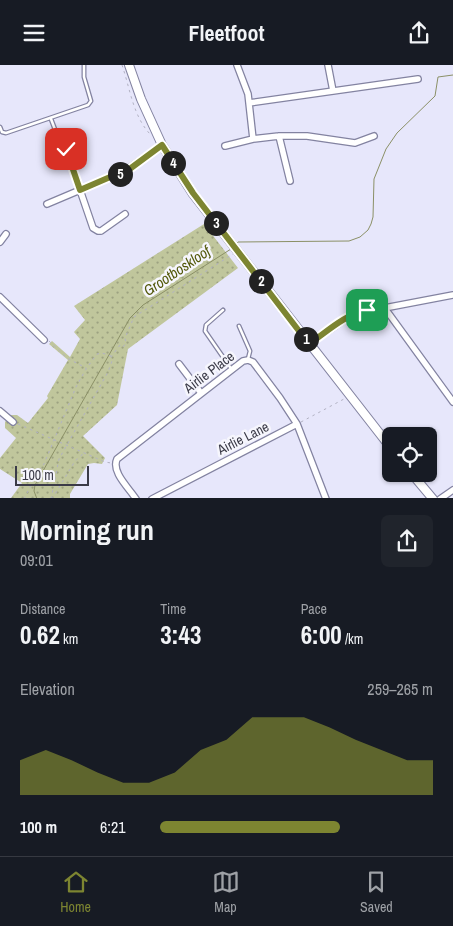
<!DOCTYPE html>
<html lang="en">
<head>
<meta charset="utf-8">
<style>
	body { margin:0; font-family:"Archivo Narrow",sans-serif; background:#20242c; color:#f1f3f6; height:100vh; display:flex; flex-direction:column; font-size:19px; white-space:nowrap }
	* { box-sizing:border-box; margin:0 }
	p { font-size:16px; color:#9ea1a6 }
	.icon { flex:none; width:28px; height:28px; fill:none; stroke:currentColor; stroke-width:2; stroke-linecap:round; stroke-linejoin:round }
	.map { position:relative; height:433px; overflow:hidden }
	.drawer { display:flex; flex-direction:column; background:#171b24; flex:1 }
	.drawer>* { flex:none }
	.tools { position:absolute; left:382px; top:362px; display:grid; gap:10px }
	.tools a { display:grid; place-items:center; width:55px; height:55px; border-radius:8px; background:#171b24; box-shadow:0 1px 4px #0004; font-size:25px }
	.scale { position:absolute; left:15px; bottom:12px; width:74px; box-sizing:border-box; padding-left:5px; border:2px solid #3b3b48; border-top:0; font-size:14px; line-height:18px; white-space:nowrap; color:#3b3b48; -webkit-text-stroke:4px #f6f6fd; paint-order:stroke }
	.pin { position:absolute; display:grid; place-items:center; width:42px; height:42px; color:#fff; margin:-21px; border-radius:10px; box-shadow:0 2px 8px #0006 }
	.km { position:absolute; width:25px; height:25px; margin:-12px; border-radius:50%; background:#222; color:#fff; font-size:14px; line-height:25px; text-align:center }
	.round { display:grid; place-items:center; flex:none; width:52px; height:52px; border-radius:8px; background:#20242c }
	.head { display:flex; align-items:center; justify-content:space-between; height:85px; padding:0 20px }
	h1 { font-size:28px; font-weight:800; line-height:38px }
	.metrics { display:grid; grid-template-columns:repeat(3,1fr); gap:8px; height:85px; padding:5px 20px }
	.metrics div { display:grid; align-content:center }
	.metrics b { font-size:25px; font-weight:800 }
	.metrics small { font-size:14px; font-weight:400 }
	.metrics p { font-size:14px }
	.chart { height:140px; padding:10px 20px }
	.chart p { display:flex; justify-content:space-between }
	.chart svg { width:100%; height:90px; margin-top:5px; fill:#7d8531; opacity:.7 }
	ul { padding:0 20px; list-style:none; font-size:16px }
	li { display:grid; grid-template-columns:80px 60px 1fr; align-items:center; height:38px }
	li i { height:12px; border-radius:6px; background:#7d8531 }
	header { display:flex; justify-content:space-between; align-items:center; height:65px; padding:0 20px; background:#171b24; font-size:22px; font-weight:800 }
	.tabs { display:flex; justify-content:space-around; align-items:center; height:70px; border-top:1px solid #363941; background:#171b24; font-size:14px; color:#9ea1a6 }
	.tabs a { display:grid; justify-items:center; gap:2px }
	.tabs .active { color:#7d8531 }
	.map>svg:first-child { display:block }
	.green { fill:url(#green-dots) }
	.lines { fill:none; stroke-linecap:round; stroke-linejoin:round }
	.stream { stroke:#8b9066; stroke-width:1 }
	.service-casing { stroke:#8383a1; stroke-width:5 }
	.minor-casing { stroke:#8383a1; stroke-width:8 }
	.secondary-casing { stroke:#8383a1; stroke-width:10 }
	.path { stroke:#b2b2c3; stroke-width:1; stroke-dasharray:2.5 4; stroke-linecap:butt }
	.service { stroke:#fff; stroke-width:2.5 }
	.minor { stroke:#fff; stroke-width:5.5 }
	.secondary { stroke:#fff; stroke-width:8 }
	.route-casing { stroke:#fff; stroke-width:10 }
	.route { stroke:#7d8531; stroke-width:6 }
	.labels { text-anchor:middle; stroke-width:5; stroke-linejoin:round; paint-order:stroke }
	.street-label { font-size:14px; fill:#3b3b48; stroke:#f6f6fd }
	.water-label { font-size:15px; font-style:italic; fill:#53590b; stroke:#f6f6fd }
</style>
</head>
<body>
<header><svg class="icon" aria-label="menu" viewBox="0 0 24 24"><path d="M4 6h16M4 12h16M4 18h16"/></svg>Fleetfoot<svg class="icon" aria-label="share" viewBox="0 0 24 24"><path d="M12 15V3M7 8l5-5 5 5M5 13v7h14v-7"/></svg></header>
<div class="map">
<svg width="453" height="434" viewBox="0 0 453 434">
	<defs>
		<pattern id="green-dots" width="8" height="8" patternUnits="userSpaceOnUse" patternTransform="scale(1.25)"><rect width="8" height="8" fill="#c0c69c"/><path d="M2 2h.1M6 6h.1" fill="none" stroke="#9da281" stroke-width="1.8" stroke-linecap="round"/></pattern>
	</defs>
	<rect width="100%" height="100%" fill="#e7e7fb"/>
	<path class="green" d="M204,159L238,203L128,284L117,340L83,371L105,393L102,399L94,398L88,399L70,429V433H11L22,418L0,404V393L16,373L5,363V357L10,350H17L28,358L48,333L47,331L68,295L49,279L52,276L70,292L80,274L74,267L85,255L74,241Z"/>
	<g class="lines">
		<path class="stream" d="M236,179L238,177L349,176L360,172L368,165L371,159L373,152L374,114L386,84L397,68L435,31L438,12L453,10
			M37,434L34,426L35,420L130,253L143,240L231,184"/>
		<defs>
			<path id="service" d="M51,54L59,75
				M0,62L2,67L6,68L88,40L91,36L84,12V0
				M223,245L206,260L205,266L232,305
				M239,261L250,286L248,294"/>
			<path id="minor" d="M237,0L248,29L253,74
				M328,0L333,26
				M249,38L418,14
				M279,71L290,116
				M58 79a6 6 0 1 1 12 0a6 6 0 1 1-12 0Z
				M225,81L253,74L279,71H307L355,78L374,71
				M66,84L93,163L98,166H101L125,149
				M47,139L125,106L162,80
				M0,177L6,169
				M0,232L44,275
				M384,242L453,337
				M309,279L353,249L453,230
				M179,299L201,328
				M0,346L13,357
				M136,434C129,423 111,407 117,394L243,296L248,295L253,297L280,333L297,359L326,434
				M152,434L297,359
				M440,434L453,425"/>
			<path id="secondary" d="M129,0L141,34L162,80L193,129L391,383
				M412,409L433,434"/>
		</defs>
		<use href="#service" class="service-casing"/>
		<use href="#minor" class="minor-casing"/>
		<use href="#secondary" class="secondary-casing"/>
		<path class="path" d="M122,0C130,23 133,52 151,70
			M49,276L67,293L86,303
			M301,357L344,334
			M18,359L105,397L111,398
			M24,434L37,408L44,399L76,322L86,304L97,289L102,288L111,291
			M51,434L59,394L108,307L112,296L111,292L120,280L123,282L126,278L125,273L134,252L233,189
			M52,434L75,396L84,388"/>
		<use href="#service" class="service"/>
		<use href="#minor" class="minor"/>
		<use href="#secondary" class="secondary"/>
	</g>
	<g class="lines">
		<defs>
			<path id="route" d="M66,84L80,125L131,103L162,80L193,128L309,279C328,266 344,250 367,245"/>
		</defs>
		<use href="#route" class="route-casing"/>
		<use href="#route" class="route"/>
	</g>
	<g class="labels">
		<g class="street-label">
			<text transform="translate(209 307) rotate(-37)" y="5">Airlie Place</text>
			<text transform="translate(243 373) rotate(-27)" y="5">Airlie Lane</text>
		</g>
		<g class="water-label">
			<text transform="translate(177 206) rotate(-34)" y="5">Grootboskloof</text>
		</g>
	</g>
</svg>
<div class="tools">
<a><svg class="icon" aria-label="locate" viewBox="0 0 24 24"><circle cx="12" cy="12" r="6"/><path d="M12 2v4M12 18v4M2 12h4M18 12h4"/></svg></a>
</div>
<div class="scale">100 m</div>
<div class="pin" style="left:367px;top:245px;background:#1e9e55"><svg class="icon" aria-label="arrive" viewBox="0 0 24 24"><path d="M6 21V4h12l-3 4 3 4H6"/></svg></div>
<div class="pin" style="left:66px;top:84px;background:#d93025"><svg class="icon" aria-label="check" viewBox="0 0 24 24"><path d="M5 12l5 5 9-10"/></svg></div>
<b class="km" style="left:306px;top:274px">1</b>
<b class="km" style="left:261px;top:216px">2</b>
<b class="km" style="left:216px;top:158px">3</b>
<b class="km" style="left:173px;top:98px">4</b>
<b class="km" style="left:120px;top:109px">5</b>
</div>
<section class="drawer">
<div class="head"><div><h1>Morning run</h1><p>09:01</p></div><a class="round"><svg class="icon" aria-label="share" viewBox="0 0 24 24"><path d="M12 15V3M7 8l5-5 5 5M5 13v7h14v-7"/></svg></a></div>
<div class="metrics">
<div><p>Distance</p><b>0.62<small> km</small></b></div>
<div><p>Time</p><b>3:43</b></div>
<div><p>Pace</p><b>6:00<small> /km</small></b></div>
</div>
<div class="chart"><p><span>Elevation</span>259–265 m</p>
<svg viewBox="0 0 160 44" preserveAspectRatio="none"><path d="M0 44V27L10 22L20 27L30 33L40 38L50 38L60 33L70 22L80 17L90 6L100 6L110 6L120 11L130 17L140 22L150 27L160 27V44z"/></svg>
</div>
<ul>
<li><b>100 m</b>6:21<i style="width:66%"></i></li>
</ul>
</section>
<nav class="tabs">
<a class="active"><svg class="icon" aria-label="home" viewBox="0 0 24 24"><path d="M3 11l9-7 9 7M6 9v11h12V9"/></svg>Home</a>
<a><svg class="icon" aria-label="map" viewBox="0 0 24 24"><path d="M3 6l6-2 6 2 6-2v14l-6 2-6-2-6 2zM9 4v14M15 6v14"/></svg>Map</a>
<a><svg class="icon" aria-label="saved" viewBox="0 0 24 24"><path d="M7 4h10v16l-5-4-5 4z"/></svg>Saved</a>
</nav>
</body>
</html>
